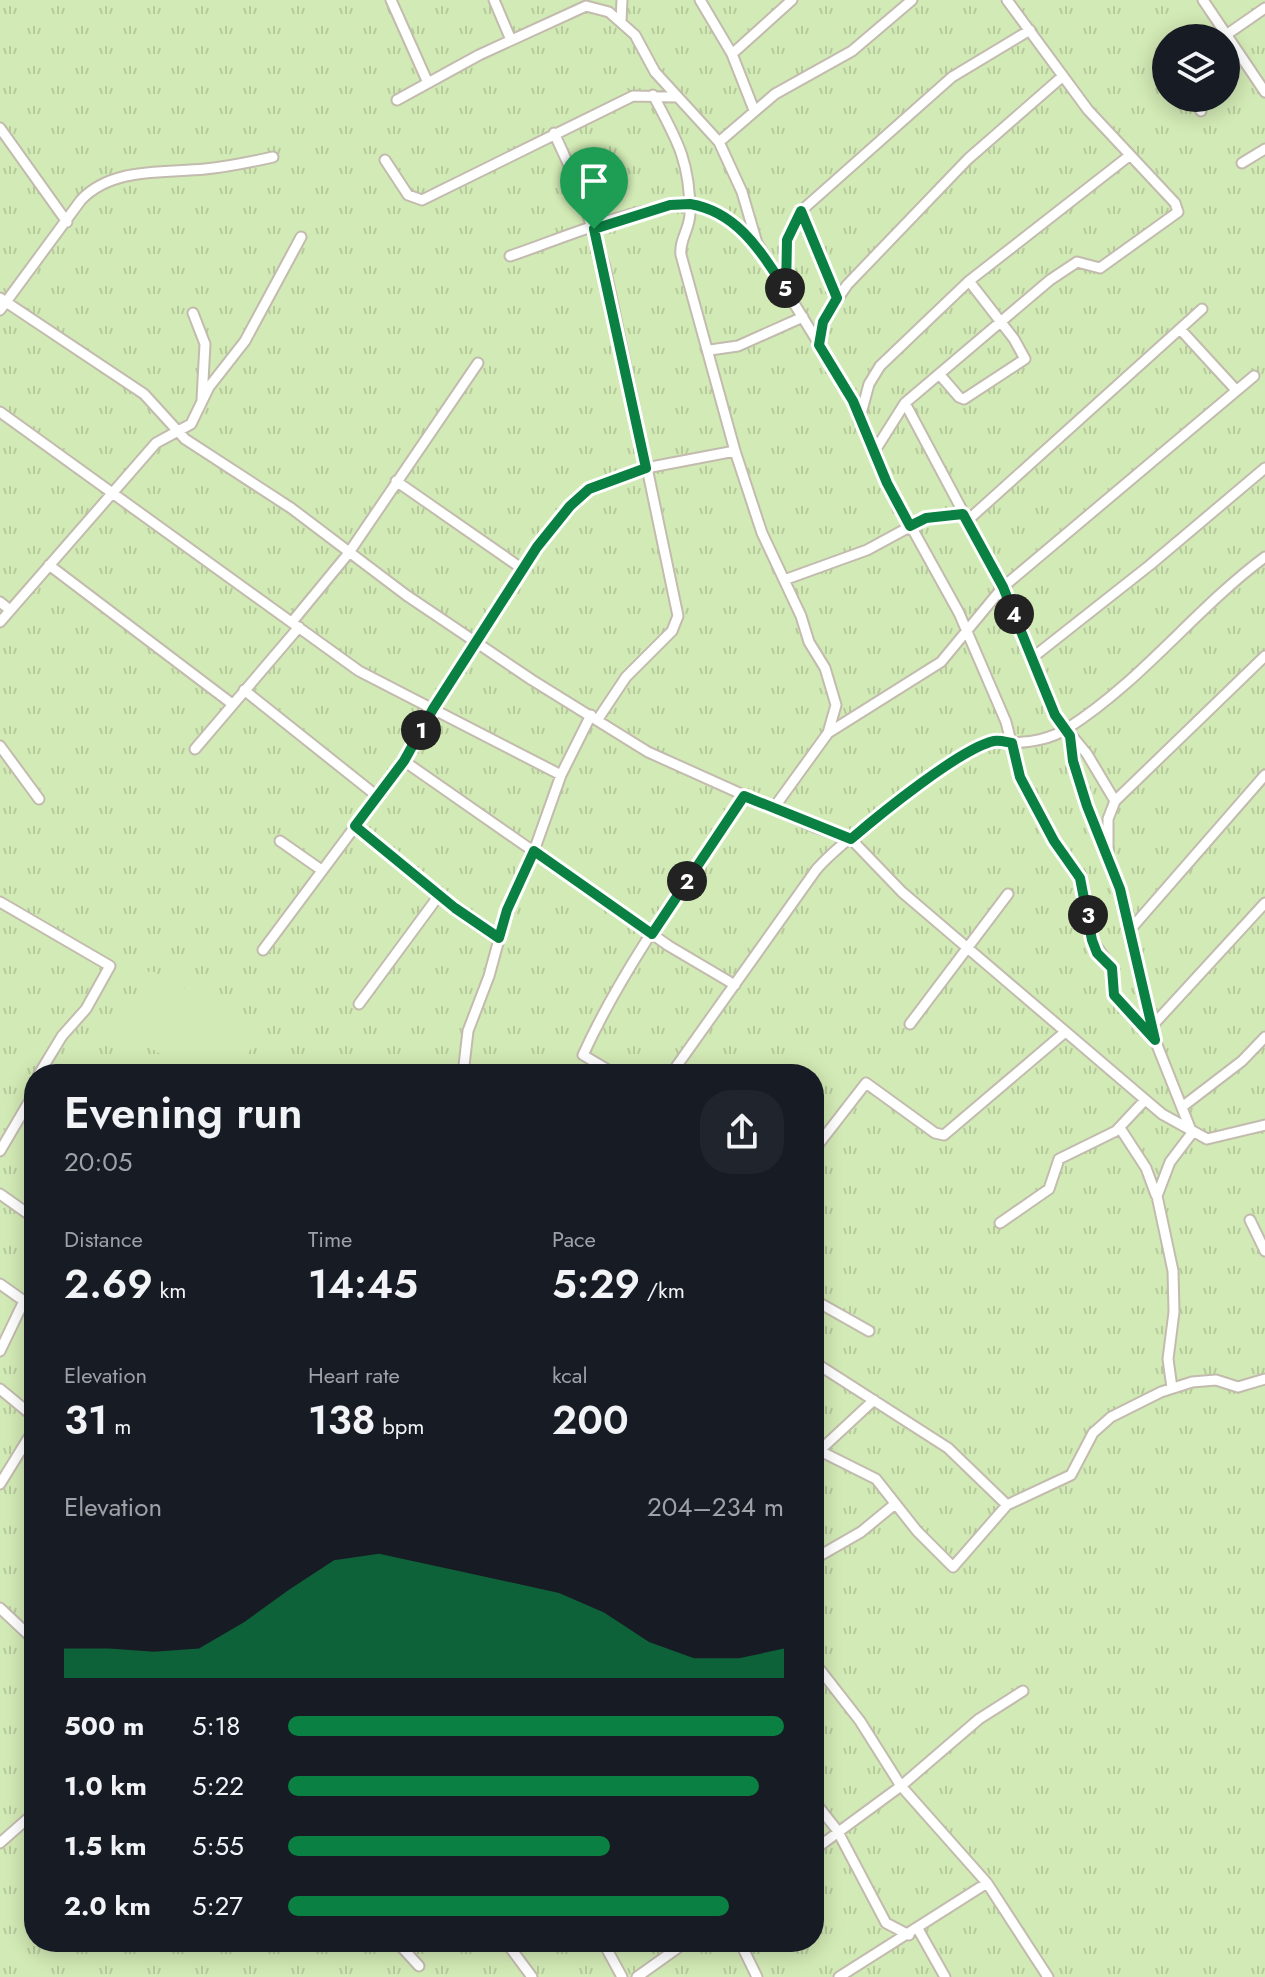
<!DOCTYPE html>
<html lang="en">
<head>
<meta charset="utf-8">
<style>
	body { margin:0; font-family:Jost,sans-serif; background:#20242c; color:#f1f3f6; height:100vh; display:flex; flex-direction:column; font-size:30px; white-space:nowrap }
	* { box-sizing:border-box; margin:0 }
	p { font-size:26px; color:#9ea1a6 }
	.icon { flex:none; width:44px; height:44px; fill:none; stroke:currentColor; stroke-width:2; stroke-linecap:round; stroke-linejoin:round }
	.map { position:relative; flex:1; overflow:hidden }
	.panel { position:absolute; left:24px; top:1064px; width:800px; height:888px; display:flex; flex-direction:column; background:#171b24; border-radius:32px; box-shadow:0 4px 20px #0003 }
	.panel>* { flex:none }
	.fabs { position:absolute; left:1152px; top:24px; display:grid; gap:16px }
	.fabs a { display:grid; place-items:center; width:88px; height:88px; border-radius:50%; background:#171b24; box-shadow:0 4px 20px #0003; font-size:40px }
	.pin { position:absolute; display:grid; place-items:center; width:68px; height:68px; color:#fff; margin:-82px -34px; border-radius:50% 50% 50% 0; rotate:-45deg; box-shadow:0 0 8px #0007 }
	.pin .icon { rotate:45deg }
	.km { position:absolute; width:40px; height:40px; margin:-20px; border-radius:50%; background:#222; color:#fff; font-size:22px; line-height:40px; text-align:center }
	.round { display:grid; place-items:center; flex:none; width:84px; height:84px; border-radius:32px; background:#20242c }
	.summary { display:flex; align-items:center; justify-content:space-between; height:136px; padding:0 40px }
	h1 { font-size:44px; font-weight:600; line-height:60px }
	.metrics { display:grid; grid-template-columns:repeat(3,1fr); gap:12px; height:136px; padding:8px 40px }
	.metrics div { display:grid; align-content:center }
	.metrics b { font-size:40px; font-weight:600 }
	.metrics small { font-size:22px; font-weight:400 }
	.metrics p { font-size:22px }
	.chart { height:224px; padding:16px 40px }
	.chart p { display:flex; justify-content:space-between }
	.chart svg { width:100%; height:144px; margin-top:8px; fill:#0b8043; opacity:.7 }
	ul { padding:0 40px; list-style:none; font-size:26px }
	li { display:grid; grid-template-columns:128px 96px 1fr; align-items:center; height:60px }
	li i { height:20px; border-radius:10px; background:#0b8043 }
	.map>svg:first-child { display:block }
	.grass { fill:url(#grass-tufts); fill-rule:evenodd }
	.pitch { fill:#d2eab5 }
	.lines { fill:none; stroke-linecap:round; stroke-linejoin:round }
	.minor-casing { stroke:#c2bbae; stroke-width:13 }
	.minor { stroke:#fff; stroke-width:9 }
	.route-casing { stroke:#fff; stroke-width:16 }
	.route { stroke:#0b8043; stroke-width:10 }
</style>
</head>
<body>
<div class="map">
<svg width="1265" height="1977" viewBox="0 0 1265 1977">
	<defs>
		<pattern id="grass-tufts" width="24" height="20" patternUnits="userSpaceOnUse" patternTransform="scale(2)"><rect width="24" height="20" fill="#d2eab5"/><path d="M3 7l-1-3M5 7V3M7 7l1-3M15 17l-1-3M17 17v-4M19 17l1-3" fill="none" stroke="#b6ca9c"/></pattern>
	</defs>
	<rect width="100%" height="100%" fill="#f6f3ec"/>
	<path class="grass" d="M0,0H1265V1977H0ZM1166,38H1226V98H1166ZM34,1074H814V1942H34Z"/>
	<path class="pitch" d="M150,970L261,1030L237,1074H198L117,1030Z"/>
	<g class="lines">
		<defs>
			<path id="minor" d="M391,0L428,83
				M494,0L511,40
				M700,0L732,54L754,110
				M1203,0L1265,92
				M621,21L622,0
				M1226,35L1265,8
				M1211,38L1223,32
				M732,54L792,0
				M653,95C677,140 690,161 690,213C690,229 679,240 681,255L735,451L762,533L801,616L809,642L825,668L836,705L828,733L773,809
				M1192,98L1201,111
				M397,100L479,55L586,6L609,12L635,35L655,72L719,142L742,192L757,243L849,393L887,483L959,613L1006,722L1020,777L1054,841L1080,878L1092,940L1112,968L1114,995L1155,1040
				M0,128L67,222
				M554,133L578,185L605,267L678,616L672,631L626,677L598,719
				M719,142L775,94L852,51L912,0
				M385,160L408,195L422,200L633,96L677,97
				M1242,163L1265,149
				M801,211L837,298
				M510,256C557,241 667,191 711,209C728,216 740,231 755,242
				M786,290L787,240L801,211L952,77L1030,30
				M0,298L144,394L185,439L291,508L406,595L532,680L648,752L815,827L851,839L902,892L1162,1114L1207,1139L1265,1125
				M0,310L81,200C112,167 163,173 205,169C228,167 251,162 273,157
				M193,313L205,344L202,399
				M1180,329L1236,390
				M819,345L826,316L847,285L968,159L1063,76
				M710,350L738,346L803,317
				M940,375L959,397L964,399L1025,359L1014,339L969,281
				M905,403L1003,587L1055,715L1087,754L1115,801
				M0,412L359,671L561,775
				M859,421L869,384L880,366L969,281L1129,156
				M874,452L905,403L1050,280L1077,262L1100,268L1178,212L1175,203L1088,110L1007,0
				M396,481L524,570
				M968,520L1202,309
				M49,565L231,703
				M784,580L867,550L926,518L963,514
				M0,602L10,610
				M0,622L156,443L191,424L209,387L245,341L301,237
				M292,622L348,554L478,363
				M1032,658L1150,565L1265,468
				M244,690L377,796
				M828,733L941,662L1003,587L1254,376
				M1070,736L1078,778L1105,853
				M0,746L39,799
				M195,749L299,627
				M404,761L669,946L735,985
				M355,826L455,908L499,938
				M280,841L320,869
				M0,902L110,966L86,1009L62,1036L39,1074
				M1129,931L1265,775
				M263,950L404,761L433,709L537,547L570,506L589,489L646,468L735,451
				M359,1004L440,894
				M910,1024L1008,894
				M1153,1025L1265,903
				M463,1074L468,1031L489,976L507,910L534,851L561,775L591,715
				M615,1074L583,1055C625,963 687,881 744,796
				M671,1074L816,870C841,840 956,753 992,741C998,739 1004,742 1010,742C1028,744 1053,738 1068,728C1143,680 1195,609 1265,557
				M1182,1107L1242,1061L1265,1037
				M1120,1128L1146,1168L1156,1195
				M814,1150L866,1083L935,1133L944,1135L1064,1033
				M0,1151L33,1095L34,1085
				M0,1194L34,1218
				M1250,1220L1265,1251
				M1000,1223L1049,1189L1059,1159L1116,1131L1145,1100
				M0,1284L34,1308
				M814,1300L869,1331
				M0,1351L24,1301
				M814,1362L948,1448L1007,1505
				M1172,1388L1168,1359L1174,1312L1173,1271L1157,1196L1170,1162L1192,1133L1155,1040L1120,889L1108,859V819L1115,801L1265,656
				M0,1389L34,1417
				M814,1448L876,1479L917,1531L953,1567L1007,1505L1071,1475L1093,1433L1111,1417L1161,1392L1192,1382L1216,1380L1238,1387L1265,1379
				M818,1452L874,1400
				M0,1484L34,1429
				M814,1559L861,1532L895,1504
				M0,1608L34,1640
				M814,1662L860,1721L901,1786L987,1883L1048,1977
				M814,1801L837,1830L886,1923L909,1935
				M0,1843L34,1813
				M814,1850L901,1786L979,1719L1023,1691
				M918,1929L945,1977
				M397,1942L419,1966
				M506,1942L532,1977
				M603,1942L622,1977
				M740,1942L757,1977
				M637,1977L686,1942
				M839,1977L987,1883"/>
		</defs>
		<use href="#minor" class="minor-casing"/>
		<use href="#minor" class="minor"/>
	</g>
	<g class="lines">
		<defs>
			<path id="route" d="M690,204C738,212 761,252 786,290L787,240L801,211L837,298L823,322L819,345L853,401L887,483L910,526L926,518L963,514L1003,587L1055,715L1070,736L1073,761L1087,806L1120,889L1155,1040L1114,995L1112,968L1097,953L1092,940L1080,878L1054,841L1020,777L1012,743C1006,742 1000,740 994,741C961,748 879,815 851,839L744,796L652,934L534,851L507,910L499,938L455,908L355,826L404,761L433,709L537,547L570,506L589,489L646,468L594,229L670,205Z"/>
		</defs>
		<use href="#route" class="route-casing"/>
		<use href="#route" class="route"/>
	</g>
</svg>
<div class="fabs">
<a><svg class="icon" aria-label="layers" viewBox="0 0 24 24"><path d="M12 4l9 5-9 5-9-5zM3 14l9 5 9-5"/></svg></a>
</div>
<div class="pin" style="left:594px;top:229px;background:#1e9e55"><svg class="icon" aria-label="arrive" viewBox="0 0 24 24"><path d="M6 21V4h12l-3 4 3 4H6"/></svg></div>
<b class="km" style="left:421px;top:730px">1</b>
<b class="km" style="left:687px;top:881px">2</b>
<b class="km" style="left:1088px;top:915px">3</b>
<b class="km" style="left:1014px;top:614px">4</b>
<b class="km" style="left:785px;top:288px">5</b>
<section class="panel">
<div class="summary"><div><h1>Evening run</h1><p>20:05</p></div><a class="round"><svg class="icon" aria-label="share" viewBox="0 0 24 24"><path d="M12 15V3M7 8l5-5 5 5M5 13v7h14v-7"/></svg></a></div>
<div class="metrics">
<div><p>Distance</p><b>2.69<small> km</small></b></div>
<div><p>Time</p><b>14:45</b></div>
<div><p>Pace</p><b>5:29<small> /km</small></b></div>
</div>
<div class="metrics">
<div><p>Elevation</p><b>31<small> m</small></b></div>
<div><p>Heart rate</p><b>138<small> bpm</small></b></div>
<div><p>kcal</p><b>200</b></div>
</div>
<div class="chart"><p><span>Elevation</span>204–234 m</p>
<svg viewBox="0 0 160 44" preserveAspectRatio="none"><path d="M0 44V35L10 35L20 36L30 35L40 27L50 17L60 8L70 6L80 9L90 12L100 15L110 18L120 24L130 33L140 38L150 38L160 35V44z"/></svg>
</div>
<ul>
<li><b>500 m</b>5:18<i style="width:100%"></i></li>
<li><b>1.0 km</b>5:22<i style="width:95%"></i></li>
<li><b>1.5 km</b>5:55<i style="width:65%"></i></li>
<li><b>2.0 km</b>5:27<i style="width:89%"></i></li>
</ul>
</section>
</div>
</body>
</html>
